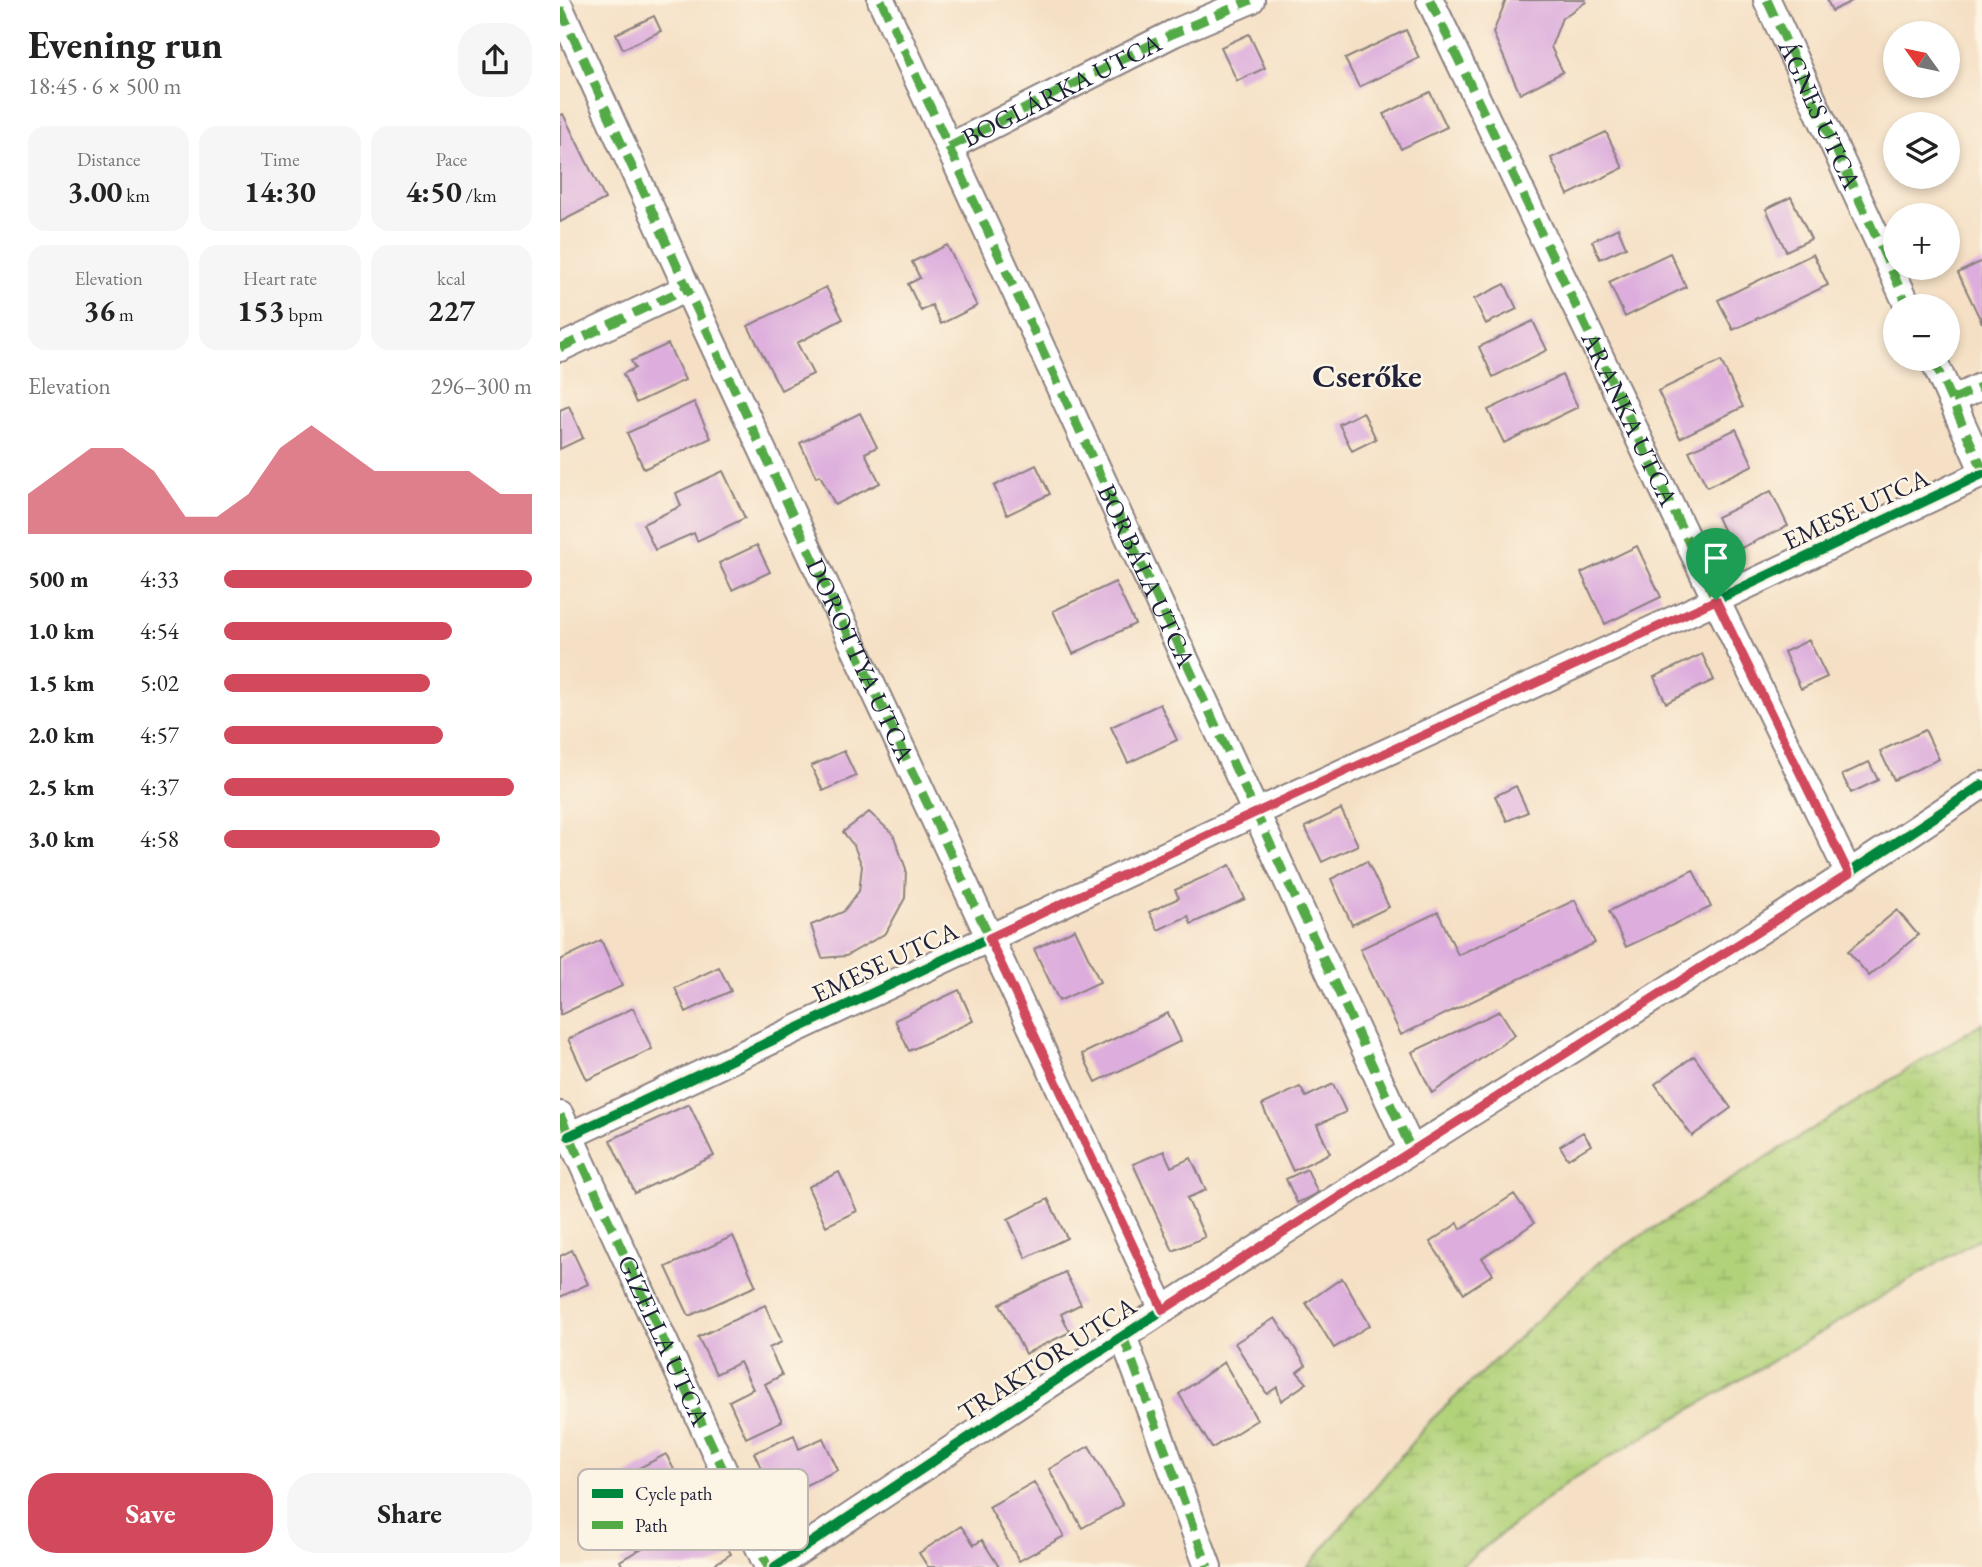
<!DOCTYPE html>
<html lang="en">
<head>
<meta charset="utf-8">
<style>
	body { margin:0; font-family:"EB Garamond",serif; background:#f6f6f6; color:#222; height:100vh; display:flex; flex-direction:column; font-size:26px; white-space:nowrap }
	* { box-sizing:border-box; margin:0 }
	p { font-size:23px; color:#767676 }
	.icon { flex:none; width:38px; height:38px; fill:none; stroke:currentColor; stroke-width:2; stroke-linecap:round; stroke-linejoin:round }
	.map { position:relative; flex:1; overflow:hidden }
	.sheet { display:flex; flex-direction:column; background:#fff; width:560px }
	.sheet>* { flex:none }
	.needle { width:46px; rotate:303deg }
	.tools { position:absolute; left:1323px; top:21px; display:grid; gap:14px }
	.tools a { display:grid; place-items:center; width:77px; height:77px; border-radius:50%; background:#fff; box-shadow:0 4px 10px #0003; font-size:35px }
	.pin { position:absolute; display:grid; place-items:center; width:60px; height:60px; color:#fff; margin:-72px -30px; border-radius:50% 50% 50% 0; rotate:-45deg; box-shadow:0 0 7px #0007 }
	.pin .icon { rotate:45deg }
	.round { display:grid; place-items:center; flex:none; width:74px; height:74px; border-radius:28px; background:#f6f6f6 }
	.overview { display:flex; align-items:center; justify-content:space-between; height:119px; padding:0 28px }
	h1 { font-size:38px; font-weight:700; line-height:52px }
	.stats { display:grid; grid-template-columns:repeat(3,1fr); gap:10px; height:119px; padding:7px 28px }
	.stats div { display:grid; align-content:center; border-radius:18px; background:#f6f6f6; text-align:center }
	.stats b { font-size:30px; font-weight:700 }
	.stats small { font-size:19px; font-weight:400 }
	.stats p { font-size:19px }
	.chart { height:196px; padding:14px 28px }
	.chart p { display:flex; justify-content:space-between }
	.chart svg { width:100%; height:126px; margin-top:7px; fill:#d1495b; opacity:.7 }
	.action { display:flex; gap:14px; margin-top:auto; padding:14px 28px }
	.action a { flex:1; height:80px; border-radius:28px; background:#d1495b; color:#fff; font-size:28px; font-weight:700; line-height:80px; text-align:center }
	.action a+a { background:#f6f6f6; color:#222 }
	ul { padding:0 28px; list-style:none; font-size:23px }
	li { display:grid; grid-template-columns:112px 84px 1fr; align-items:center; height:52px }
	li i { height:18px; border-radius:9px; background:#d1495b }
	main { display:flex; flex:1; min-height:0 }
	.map>svg:first-child { display:block }
	.wetland { fill:url(#wetland-marsh); stroke:#6a7a5a; stroke-width:2 }
	.building { fill:#ddaedd }
	.lines { fill:none; stroke-linecap:round; stroke-linejoin:round }
	.minor-casing { stroke:#8c8180; stroke-width:30 }
	.minor { stroke:#fff; stroke-width:26 }
	.quiet { stroke:#53aa46; stroke-width:9; stroke-dasharray:18 9; stroke-linecap:butt }
	.cycleway-casing { stroke:#fcf5e5; stroke-width:15 }
	.cycleway { stroke:#00873e; stroke-width:10 }
	.route-casing { stroke:#fff; stroke-width:14 }
	.route { stroke:#d1495b; stroke-width:9 }
	.labels { text-anchor:middle; stroke-width:5; stroke-linejoin:round; paint-order:stroke }
	.street-label { font-size:26px; fill:#22223b; stroke:#fcf5e5 }
	.district-label { font-size:33px; font-weight:bold; fill:#22223b; stroke:#fcf5e5 }
	.key { fill:#fcf5e5; stroke:#bbb6b2; stroke-width:2 }
	.key-label { font-size:19px; fill:#22223b }
</style>
</head>
<body>
<main>
<section class="sheet">
<div class="overview"><div><h1>Evening run</h1><p>18:45 · 6 × 500 m</p></div><a class="round"><svg class="icon" aria-label="share" viewBox="0 0 24 24"><path d="M12 15V3M7 8l5-5 5 5M5 13v7h14v-7"/></svg></a></div>
<div class="stats">
<div><p>Distance</p><b>3.00<small> km</small></b></div>
<div><p>Time</p><b>14:30</b></div>
<div><p>Pace</p><b>4:50<small> /km</small></b></div>
</div>
<div class="stats">
<div><p>Elevation</p><b>36<small> m</small></b></div>
<div><p>Heart rate</p><b>153<small> bpm</small></b></div>
<div><p>kcal</p><b>227</b></div>
</div>
<div class="chart"><p><span>Elevation</span>296–300 m</p>
<svg viewBox="0 0 160 44" preserveAspectRatio="none"><path d="M0 44V30L10 22L20 14L30 14L40 22L50 38L60 38L70 30L80 14L90 6L100 14L110 22L120 22L130 22L140 22L150 30L160 30V44z"/></svg>
</div>
<ul>
<li><b>500 m</b>4:33<i style="width:100%"></i></li>
<li><b>1.0 km</b>4:54<i style="width:74%"></i></li>
<li><b>1.5 km</b>5:02<i style="width:67%"></i></li>
<li><b>2.0 km</b>4:57<i style="width:71%"></i></li>
<li><b>2.5 km</b>4:37<i style="width:94%"></i></li>
<li><b>3.0 km</b>4:58<i style="width:70%"></i></li>
</ul>
<div class="action"><a>Save</a><a>Share</a></div>
</section>
<div class="map">
<svg width="1422" height="1567" viewBox="0 0 1422 1567">
	<defs>
		<pattern id="wetland-marsh" width="20" height="14" patternUnits="userSpaceOnUse" patternTransform="scale(1.75)"><rect width="20" height="14" fill="#b2d27a"/><path d="M1 5h8M5 5V1M11 12h8M15 12V8" fill="none" stroke="#99b46a"/></pattern>
	</defs>
	<rect width="100%" height="100%" fill="#fcf5e5"/>
	<filter id="ink" filterUnits="userSpaceOnUse"><feTurbulence type="fractalNoise" baseFrequency=".0143" numOctaves="2"/><feDisplacementMap in="SourceGraphic" scale="14" xChannelSelector="R" yChannelSelector="G"/><feConvolveMatrix kernelMatrix="1 2 1 2 8 2 1 2 1" color-interpolation-filters="sRGB"/></filter>
	<filter id="wash" filterUnits="userSpaceOnUse"><feTurbulence type="fractalNoise" baseFrequency=".00686" numOctaves="4" result="noise"/><feDisplacementMap in="SourceGraphic" scale="28" xChannelSelector="R" yChannelSelector="G"/><feGaussianBlur stdDeviation="1.57" result="paint"/><feColorMatrix in="noise" values="0 0 0 0 0 0 0 0 0 0 0 0 0 0 0 0 0 1.4 0 .05"/><feComposite in="paint" operator="in"/></filter>
	<g filter="url(#wash)">
		<rect width="100%" height="100%" fill="#f5e0c5"/>
		<path class="wetland" d="M1422,1023V1237L1011,1480L899,1567H748L871,1420L1039,1262Z"/>
		<g id="blocks">
			<path class="building" d="M946,0H1025L1026,2L1002,18L991,47L1003,72L960,94L933,33Z
				M1267,0H1294L1272,11Z
				M94,16L101,31L63,49L56,34Z
				M846,30L859,58L799,87L785,59Z
				M689,34L705,68L677,81L661,47Z
				M870,92L887,127L841,149L824,114Z
				M3,114L45,199L0,222V115Z
				M1046,132L1063,168L1008,195L991,158Z
				M1231,197L1251,239L1226,251L1206,209Z
				M1058,228L1066,247L1040,259L1032,241Z
				M387,245L417,306L381,324L372,305L361,311L348,284L360,278L352,262Z
				M1110,253L1126,287L1065,317L1049,282Z
				M1253,254L1268,285L1173,330L1158,300Z
				M1422,261V323L1398,273Z
				M945,284L957,309L926,324L914,299Z
				M266,287L283,319L237,343L253,374L221,390L188,326Z
				M973,321L987,350L933,377L919,347Z
				M108,344L125,380L76,403L63,374L75,368L71,361Z
				M1161,361L1183,407L1120,438L1098,391Z
				M1002,375L1018,407L944,443L928,410Z
				M134,402L151,438L84,469L67,433Z
				M9,406L23,438L0,449V410Z
				M803,412L816,439L792,451L779,424Z
				M300,413L317,447L305,453L320,483L275,505L260,475L256,477L240,443Z
				M1176,429L1193,465L1147,487L1129,451Z
				M476,465L490,494L447,515L434,486Z
				M163,471L185,518L137,541L134,533L95,550L83,524L121,506L116,493Z
				M1211,491L1228,526L1173,552L1157,517Z
				M197,545L210,572L172,590L159,563Z
				M1077,546L1101,597L1045,624L1021,573Z
				M555,582L575,624L513,654L493,611Z
				M1249,640L1267,677L1241,689L1224,652Z
				M1142,654L1154,680L1106,703L1094,677Z
				M600,704L617,740L568,763L551,727Z
				M1365,730L1379,759L1334,780L1320,751Z
				M284,751L296,776L263,791L251,766Z
				M1309,762L1318,780L1291,793L1282,775Z
				M956,786L968,812L947,821L935,796Z
				M781,809L798,845L762,862L745,827Z
				M309,812L333,834L346,869L345,898L326,933L286,956L262,958L251,925L283,912L299,891L302,866L294,846L283,832Z
				M807,861L829,907L792,925L771,879Z
				M670,865L685,899L631,924L628,916L598,930L589,912L619,898L615,890Z
				M1133,870L1151,907L1066,947L1049,911Z
				M1015,900L1035,943L841,1035L800,949L878,912L898,955Z
				M1337,910L1358,935L1309,976L1288,951Z
				M515,929L540,982L499,1001L474,949Z
				M41,940L62,986L0,1015V960Z
				M159,967L171,991L126,1012L115,988Z
				M399,990L413,1021L349,1051L335,1020Z
				M73,1008L92,1049L27,1080L8,1039Z
				M940,1011L955,1035L872,1093L852,1052Z
				M608,1013L621,1041L536,1082L522,1054Z
				M1134,1056L1171,1108L1132,1136L1095,1084Z
				M773,1084L786,1112L757,1125L770,1153L733,1171L702,1105L740,1087L746,1097Z
				M129,1104L154,1156L75,1193L50,1140Z
				M1023,1132L1031,1145L1008,1159L1000,1146Z
				M604,1151L611,1167L631,1158L646,1190L627,1198L645,1237L613,1251L573,1164Z
				M747,1169L758,1193L737,1203L726,1179Z
				M279,1172L297,1211L266,1226L248,1187Z
				M954,1194L974,1223L922,1258L933,1274L904,1293L870,1242L898,1223L901,1229Z
				M488,1199L507,1238L466,1258L448,1219Z
				M173,1236L196,1286L129,1316L106,1267Z
				M12,1250L28,1284L0,1297V1256Z
				M505,1272L521,1304L501,1314L510,1332L465,1354L440,1304Z
				M782,1278L810,1325L774,1348L746,1303Z
				M205,1305L222,1342L209,1348L222,1375L205,1384L222,1421L186,1438L169,1401L193,1389L180,1362L156,1374L138,1337Z
				M715,1318L746,1365L737,1372L747,1383L721,1401L717,1387L707,1394L675,1343Z
				M664,1362L697,1420L652,1448L619,1394Z
				M234,1435L239,1449L263,1438L278,1470L216,1499L194,1453Z
				M529,1446L563,1505L522,1528L489,1469Z
				M106,1454L128,1497L78,1524L69,1505L40,1520L27,1495Z
				M474,1482L504,1536L459,1561L429,1507Z
				M146,1511L171,1554L150,1567H63L60,1561Z
				M401,1526L414,1545L422,1540L439,1567H368L359,1553Z"/>
		</g>
	</g>
	<g filter="url(#ink)">
		<use href="#blocks" fill-opacity="0" stroke="#8c8180" stroke-width="2"/>
		<g class="lines">
			<defs>
				<g id="minor">
					<path id="s1" d="M321,0L852,1151"/>
					<path d="M870,0L1156,600L1289,874"/>
					<path d="M1207,0L1348,306"/>
					<path id="s2" d="M0,8L127,288L603,1310"/>
					<path id="s3" d="M389,147L614,33L691,0"/>
					<path d="M0,348L127,288"/>
					<path d="M1373,359L1422,468"/>
					<path d="M1392,400L1422,386"/>
					<path d="M0,1115L208,1567"/>
					<path d="M9,1136L695,813L1156,600L1422,474"/>
					<path d="M563,1336L648,1567"/>
					<path d="M215,1567C385,1453 555,1340 728,1229C959,1081 1194,939 1422,785"/>
				</g>
			</defs>
			<use href="#minor" class="minor-casing"/>
			<use href="#minor" class="minor"/>
			<g class="quiet">
				<path d="M321,0L852,1151"/>
				<path id="s4" d="M870,0L1156,600L1289,874"/>
				<path id="s5" d="M1207,0L1348,306"/>
				<path d="M0,8L127,288L603,1310"/>
				<path d="M389,147L614,33L691,0"/>
				<path d="M0,348L127,288"/>
				<path d="M1373,359L1422,468"/>
				<path d="M1392,400L1422,386"/>
				<path id="s6" d="M0,1115L208,1567"/>
				<path d="M563,1336L648,1567"/>
			</g>
			<defs>
				<path id="cycleway" d="M9,1136L695,813L1156,600L1422,474
					M215,1567C385,1453 555,1340 728,1229C959,1081 1194,939 1422,785"/>
			</defs>
			<use href="#cycleway" class="cycleway-casing"/>
			<use href="#cycleway" class="cycleway"/>
		</g>
	</g>
	<g class="lines" filter="url(#ink)">
		<defs>
			<path id="route" d="M1156,600L1289,874L730,1228L603,1310L429,938L695,813Z"/>
		</defs>
		<use href="#route" class="route-casing"/>
		<use href="#route" class="route"/>
	</g>
	<g class="labels">
		<g class="street-label">
			<text dy="9" stroke="none"><textPath href="#s3" startOffset="126">BOGLÁRKA UTCA</textPath></text>
			<text dy="9" stroke="none"><textPath href="#s5" startOffset="126">ÁGNES UTCA</textPath></text>
			<text dy="9" stroke="none"><textPath href="#s4" startOffset="464">ARANKA UTCA</textPath></text>
			<text transform="translate(1296 509) rotate(-25)" y="9">EMESE UTCA</text>
			<text dy="9" stroke="none"><textPath href="#s1" startOffset="634">BORBÁLA UTCA</textPath></text>
			<text dy="9" stroke="none"><textPath href="#s2" startOffset="718">DOROTTYA UTCA</textPath></text>
			<text transform="translate(325 962) rotate(-25)" y="9">EMESE UTCA</text>
			<text dy="9" stroke="none"><textPath href="#s6" startOffset="248">GIZELLA UTCA</textPath></text>
			<text transform="translate(487 1359) rotate(-33)" y="9">TRAKTOR UTCA</text>
		</g>
		<g class="district-label">
			<text x="807" y="387">Cserőke</text>
		</g>
	</g>
	<rect x="18" y="1469" width="230" height="81" rx="10" class="key"/>
	<rect x="32" y="1489" width="31" height="9" fill="#00873e"/>
	<rect x="32" y="1521" width="31" height="8" fill="#53aa46"/>
	<g class="key-label">
		<text x="75" y="1500">Cycle path</text>
		<text x="75" y="1532">Path</text>
	</g>
</svg>
<div class="tools">
<a><svg class="needle" viewBox="-14 -14 28 28"><path d="M0-13l5 13h-10z" fill="#e53935"/><path d="M0 13l5-13h-10z" fill="#767676"/></svg></a>
<a><svg class="icon" aria-label="layers" viewBox="0 0 24 24"><path d="M12 4l9 5-9 5-9-5zM3 14l9 5 9-5"/></svg></a>
<a>+</a>
<a>−</a>
</div>
<div class="pin" style="left:1156px;top:600px;background:#1e9e55"><svg class="icon" aria-label="arrive" viewBox="0 0 24 24"><path d="M6 21V4h12l-3 4 3 4H6"/></svg></div>
</div>
</main>
</body>
</html>
